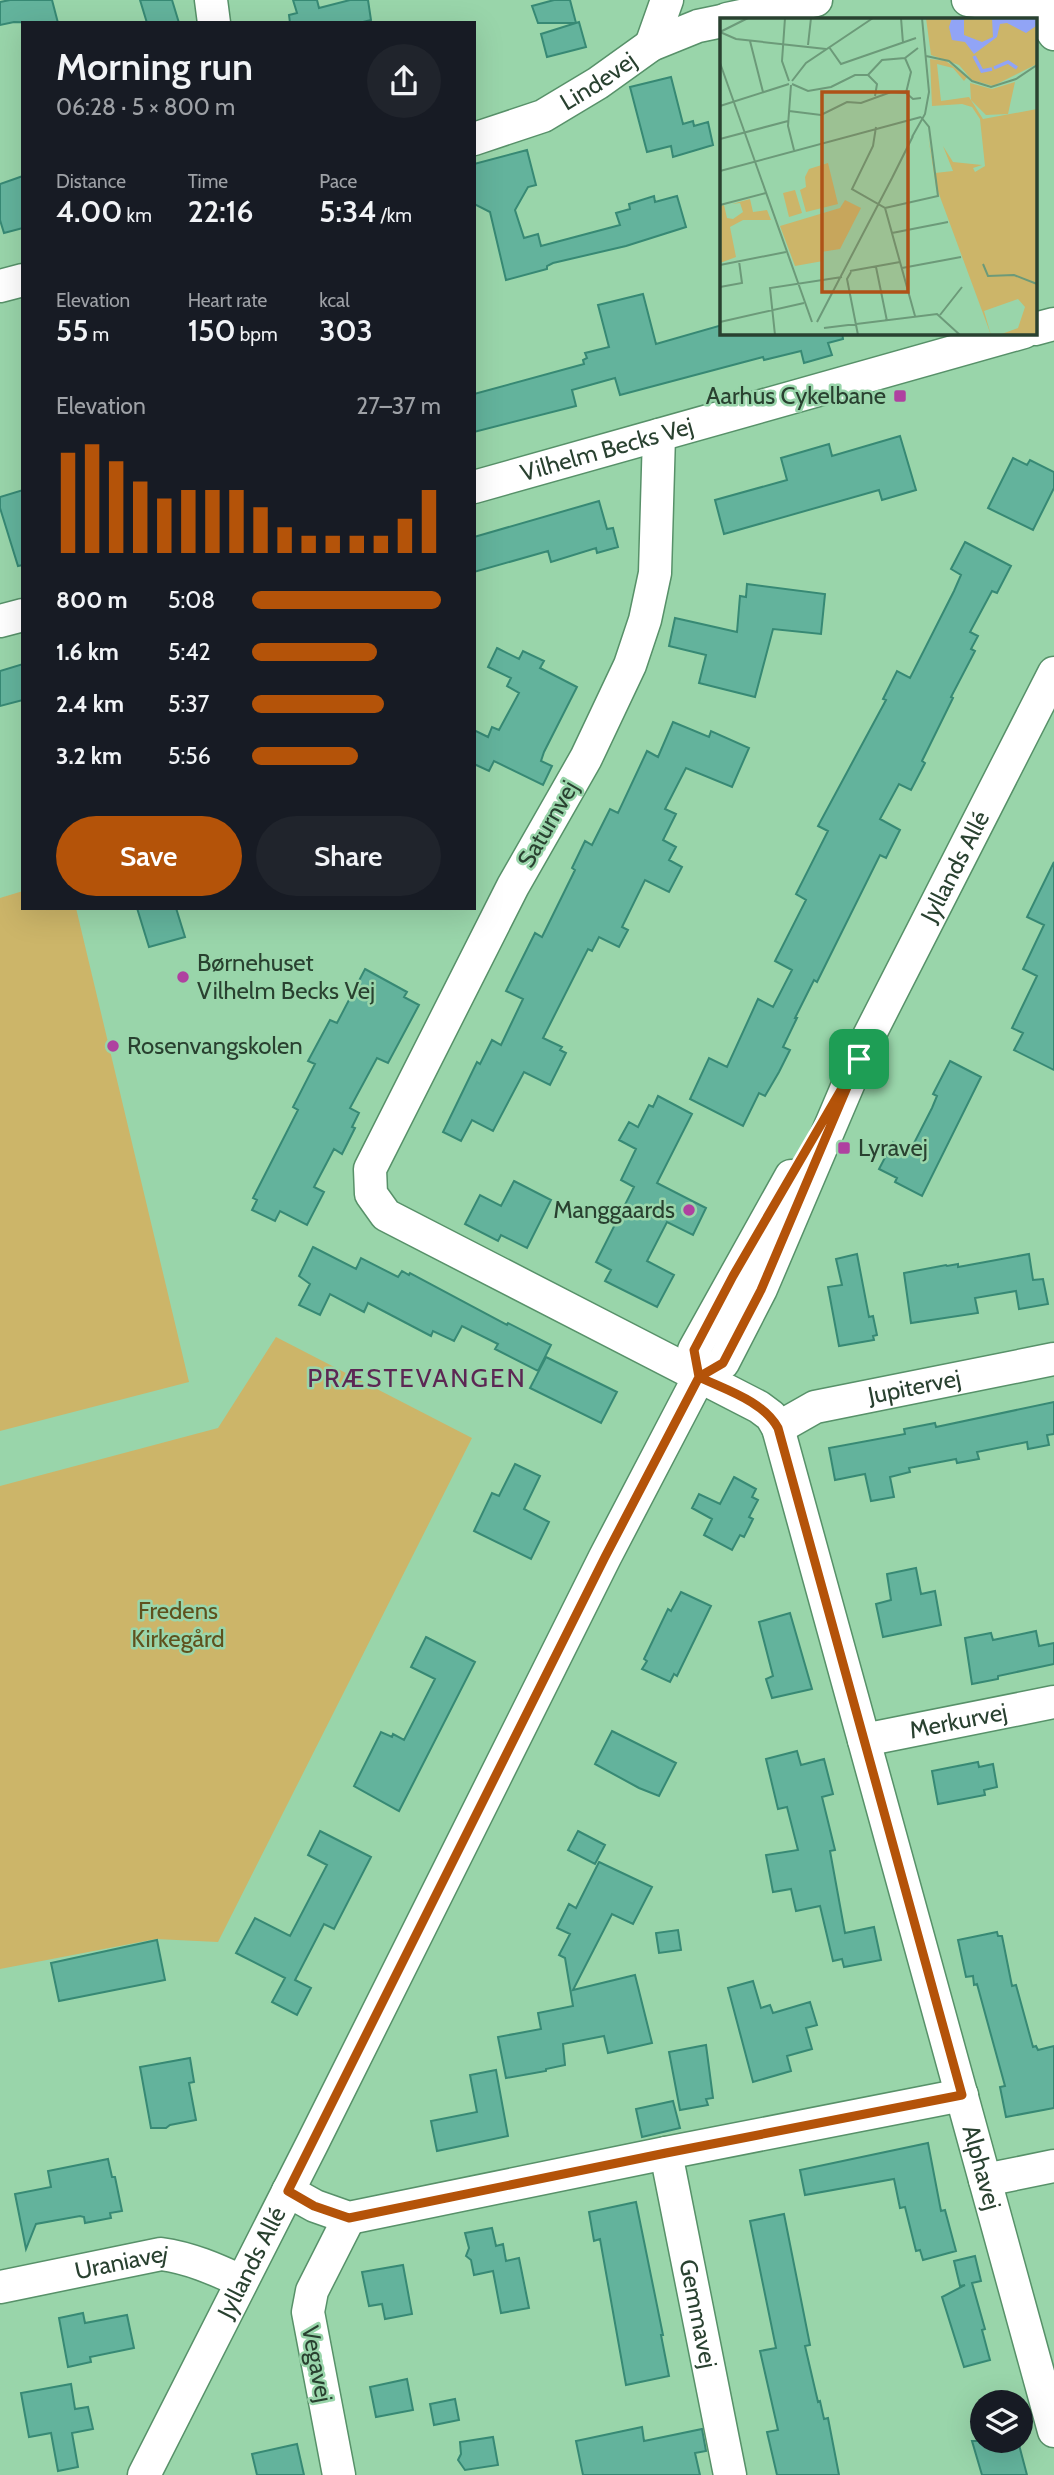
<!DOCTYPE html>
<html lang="en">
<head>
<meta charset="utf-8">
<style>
	body { margin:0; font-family:Cabin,sans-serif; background:#20242c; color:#f1f3f6; height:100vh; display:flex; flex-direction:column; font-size:26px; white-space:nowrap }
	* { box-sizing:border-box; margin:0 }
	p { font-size:23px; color:#9ea1a6 }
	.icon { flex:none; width:38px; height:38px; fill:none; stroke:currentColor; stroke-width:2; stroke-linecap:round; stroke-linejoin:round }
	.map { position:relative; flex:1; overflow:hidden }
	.panel { position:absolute; left:21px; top:21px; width:455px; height:889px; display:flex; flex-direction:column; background:#171b24; border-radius:0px; box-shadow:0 7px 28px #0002 }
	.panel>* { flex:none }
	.fabs { position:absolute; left:970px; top:2390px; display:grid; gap:14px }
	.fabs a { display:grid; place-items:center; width:63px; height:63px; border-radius:50%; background:#171b24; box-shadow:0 7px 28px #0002; font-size:35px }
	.pin { position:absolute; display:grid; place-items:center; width:60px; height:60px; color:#fff; margin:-30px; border-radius:14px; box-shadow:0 4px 10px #0006 }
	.round { display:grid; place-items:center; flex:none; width:74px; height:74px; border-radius:37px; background:#20242c }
	.headline { display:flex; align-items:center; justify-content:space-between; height:119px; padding:0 35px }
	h1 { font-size:38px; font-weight:600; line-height:52px }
	.stats { display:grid; grid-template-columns:repeat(3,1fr); gap:10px; height:119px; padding:7px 35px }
	.stats div { display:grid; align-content:center }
	.stats b { font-size:30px; font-weight:600 }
	.stats small { font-size:19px; font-weight:400 }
	.stats p { font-size:19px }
	.chart { height:196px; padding:14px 35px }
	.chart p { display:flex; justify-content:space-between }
	.chart svg { width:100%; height:126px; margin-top:7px; stroke:#b45309; stroke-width:6 }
	.action { display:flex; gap:14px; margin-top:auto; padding:14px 35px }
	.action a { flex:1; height:80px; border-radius:42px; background:#b45309; color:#fff; font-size:28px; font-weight:600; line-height:80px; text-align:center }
	.action a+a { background:#20242c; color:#f1f3f6 }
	ul { padding:0 35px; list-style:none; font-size:23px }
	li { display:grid; grid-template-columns:112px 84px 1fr; align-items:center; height:52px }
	li i { height:18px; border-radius:9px; background:#b45309 }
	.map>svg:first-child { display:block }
	.green { fill:#ccb569 }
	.building { fill:#63b39c; stroke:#378974; stroke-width:2 }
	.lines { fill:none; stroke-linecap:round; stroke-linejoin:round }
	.minor-casing { stroke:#579169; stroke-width:35 }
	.minor { stroke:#fff; stroke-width:32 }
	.route-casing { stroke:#fff; stroke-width:14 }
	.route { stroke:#b45309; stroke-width:9 }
	.poi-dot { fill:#af41a0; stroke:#99d5aa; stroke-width:2.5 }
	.labels { text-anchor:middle; stroke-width:5; stroke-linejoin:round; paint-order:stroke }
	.street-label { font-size:24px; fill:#294130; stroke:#99d5aa }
	.poi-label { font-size:24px; fill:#294130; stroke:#99d5aa; text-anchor:start }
	.park-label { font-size:24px; fill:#5f511d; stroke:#99d5aa }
	.neighbourhood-label { font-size:26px; letter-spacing:2px; fill:#5c2754; stroke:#99d5aa }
	.inset-river { fill:none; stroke:#91a4f6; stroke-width:3.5 }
	.inset-road { fill:none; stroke:#6c9a79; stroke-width:2 }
	.view { fill:#af5217; fill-opacity:0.15; stroke:#af5217; stroke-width:3.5 }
	.inset-edge { fill:none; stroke:#294130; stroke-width:3.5 }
</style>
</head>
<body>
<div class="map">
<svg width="1054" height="2475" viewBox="0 0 1054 2475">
	<rect width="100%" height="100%" fill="#99d5aa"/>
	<path class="green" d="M23,891V908H76L189,1382L0,1431V898Z
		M276,1337L472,1438L218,1942L156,1939L0,1969V1486L218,1428Z"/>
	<path class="building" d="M10,0H52L58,23L14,22L0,25V2Z
		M140,0H172L179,23H147Z
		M293,0H317L319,8L350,0H368L371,20L359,23H290L289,15L297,13Z
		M554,0H570L576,23H538L532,6Z
		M579,22L586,47L547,57L541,34Z
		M671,77L683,124L693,121L694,126L708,122L713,145L673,157L671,146L647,152L630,87Z
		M527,150L536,185L528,187L515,210L524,238L538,234L541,246L620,225L616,213L630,209L629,204L654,196L655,202L677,196L686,227L626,246L553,263L547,266V269L506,280L490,212L474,204V164Z
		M23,176V228L4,233L0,220V184Z
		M643,294L656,344L722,325V332H842L843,339L828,343L832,355L804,363L801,351L764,360L763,357L620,395L615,378L572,390L576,406L474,432V394L584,364L583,360L587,358L585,353L609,347L598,305Z
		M900,436L916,490L882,500L879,490L724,534L715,500L787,480L781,458L829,444L832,456Z
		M1013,458L1027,465L1030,460L1054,472V488L1033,530L988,508Z
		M23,490V565L18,566L0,508V497Z
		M599,501L607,529L613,528L618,547L597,553L596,548L551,562L548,551L474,572V537Z
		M965,542L1011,566L997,593L992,591L970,632L978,636L971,649L975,651L951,697L953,698L922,761L925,763L911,790L899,784L880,819L900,830L886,858L880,855L817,982L814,980L795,1018H797L783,1047L790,1050L779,1072L765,1096L759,1093L743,1126L690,1099L709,1058L727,1067L758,999L773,1007L792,970L775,961L806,900L796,894L828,831L818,826L886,700L883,699L897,671L910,678L954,591L961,575L951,569Z
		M747,584L825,594L821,634L773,629L755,697L699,683L706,655L669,646L675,618L737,632L740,596L746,597Z
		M497,648L519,659L523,651L544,661L540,668L577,687L544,752L541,761L552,766L543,785L494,761L489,771L474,764V730L488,737L492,727L499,730L519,693L507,686L511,678L488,667Z
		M23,664V700L0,706V671Z
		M673,722L709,737L711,731L749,748L732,787L686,768L665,809L676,814L663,840L676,847L669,860L682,867L669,892L645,880L622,927L628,930L619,947L599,937L592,951L588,949L543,1038L562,1047L560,1050L566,1053L550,1085L524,1072L493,1131L472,1120L461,1141L443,1132L477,1062L480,1064L492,1040L501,1045L523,999L506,991L535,933L542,937L575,870L572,868L585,841L592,845L610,809L618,813L647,751L658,757Z
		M1054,862V1070L1014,1050L1023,1033L1012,1028L1037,976L1023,969L1044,925L1027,917Z
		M137,908H176L185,937L149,947Z
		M365,969L407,992L404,997L419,1005L388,1063L377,1058L350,1108L359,1113L352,1127L355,1128L342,1154L334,1149L314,1187L324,1192L307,1225L280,1211L275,1221L252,1210L257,1200L253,1198L298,1110L293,1107L315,1064L308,1061L330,1020L337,1023Z
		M950,1061L981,1077L922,1196L895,1182L897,1178L879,1169L893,1142L910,1151L932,1108L937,1096L933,1094Z
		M658,1096L692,1114L657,1183L706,1208L693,1235L667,1222L647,1261L674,1275L657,1307L605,1281L611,1270L596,1262L634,1187L621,1180L636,1149L619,1140L629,1122L638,1127L649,1105L653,1107Z
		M514,1181L551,1200L527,1248L501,1235L498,1241L465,1224L480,1195L501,1206Z
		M313,1247L356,1269L361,1258L398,1277L402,1271L409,1275L410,1273L507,1325L508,1323L551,1345L538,1371L495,1349L498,1344L462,1326L454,1341L433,1331L431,1336L368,1303L364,1312L330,1294L320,1315L299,1305L310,1284L299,1276Z
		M857,1254L869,1317L873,1316L877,1335L873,1336L874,1340L839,1346L828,1287L842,1285L836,1259Z
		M1029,1254L1033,1280L1043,1279L1048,1304L1019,1309L1016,1291L975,1298L978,1313L911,1323L904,1273L946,1265L947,1266L958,1264V1267Z
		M546,1357L617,1392L601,1423L530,1388Z
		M1054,1402V1434L1047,1435L1049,1445L1028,1449L1027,1442L977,1452L979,1459L957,1463L956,1459L909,1468L910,1472L890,1477L894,1497L871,1501L865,1474L835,1480L829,1448L905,1434L904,1429L935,1423L936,1427Z
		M515,1464L540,1476L524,1509L549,1522L531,1559L474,1531L492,1493L499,1496Z
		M734,1477L756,1489L752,1497L758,1500L749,1517L753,1519L744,1537L740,1535L732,1550L704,1535L712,1519L692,1508L699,1494L720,1504Z
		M916,1568L921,1594L935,1591L941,1625L883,1637L876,1604L891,1600L887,1574Z
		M681,1592L711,1606L677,1676L674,1674L670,1682L642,1669L647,1661L644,1659L668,1609L671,1611Z
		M790,1613L812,1689L772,1698L766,1679L773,1676L759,1622Z
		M1036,1631L1039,1646L1054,1643V1664L998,1676V1679L972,1684L965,1638L991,1633L993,1640Z
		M426,1637L475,1662L399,1811L354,1786L381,1732L392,1737L393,1734L404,1740L435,1679L411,1667Z
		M612,1731L676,1763L659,1796L639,1788L595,1764Z
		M797,1751L801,1765L824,1759L833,1794L822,1797L835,1850L830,1851L845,1933L874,1927L881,1960L844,1967L842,1959L833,1961L820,1906L796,1911L791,1889L773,1892L766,1855L798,1850L787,1807L778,1809L766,1759Z
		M978,1762L979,1767L993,1764L997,1787L984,1790L985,1795L938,1804L932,1771Z
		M320,1831L371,1857L334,1929L324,1924L295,1980L311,1988L297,2015L272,2002L285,1978L236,1953L255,1918L290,1936L327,1865L308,1855Z
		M578,1831L605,1845L595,1864L568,1850Z
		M599,1862L652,1887L633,1924L612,1914L573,1990L635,1975L652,2043L608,2053L604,2036L563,2044L565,2065L546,2069V2071L506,2078L498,2037L541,2029L538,2013L573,2006L565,1958L559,1955L570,1934L557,1928L569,1904L576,1908Z
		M678,1930L681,1950L659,1953L656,1933Z
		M997,1932L998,1936H1002L1012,1986L1016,1985L1033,2047L1036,2046L1038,2050L1054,2046V2108L1006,2117L1000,2087L1005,2086L977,1984L974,1985L973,1976L966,1977L958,1940Z
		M157,1940L165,1980L59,2001L51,1963Z
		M753,1981L761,2008L770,2005L773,2013L810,2002L817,2025L806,2028L812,2049L787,2056L791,2071L753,2082L728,1988Z
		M706,2045L713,2098L706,2099L708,2105L680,2110L669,2052Z
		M190,2058L194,2082L189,2083L196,2120L170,2125L166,2128H151L140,2067Z
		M496,2070L508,2136L437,2151L431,2121L477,2112L470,2075Z
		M673,2101L680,2128L642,2137L636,2109Z
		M928,2143L941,2211L945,2210L956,2251L923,2260L920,2250L916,2251L905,2207L900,2208L894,2179L805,2195L800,2170Z
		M108,2159L112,2177H115L122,2211L110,2213L111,2218L85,2223L84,2217L80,2216L36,2224L26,2249L15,2194L51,2187L48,2171Z
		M636,2202L663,2335H661L669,2376L626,2385L600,2239L594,2241L589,2212Z
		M784,2214L810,2345L805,2346L818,2402L820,2401L824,2419L828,2418L839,2475H777L767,2432L778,2430L760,2351L776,2348L750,2221Z
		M492,2228L496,2246L503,2244L506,2261L519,2258L529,2308L501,2313L493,2271L474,2275L471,2260L466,2256L469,2248L465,2233Z
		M975,2256L981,2281L972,2283L985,2329L982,2330L990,2360L964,2367L942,2297L965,2285L960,2286L954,2261Z
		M403,2265L412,2314L385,2319L382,2304L369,2306L362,2272Z
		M83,2313L85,2323L127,2315L134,2348L90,2357L91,2362L68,2367L59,2318Z
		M407,2379L413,2410L376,2417L370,2387Z
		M71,2384L75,2409L88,2407L93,2429L72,2433L78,2467L58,2471L51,2433L29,2437L21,2393Z
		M455,2399L459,2420L434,2425L430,2404Z
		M642,2427L644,2441L702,2429L706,2451L695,2453L700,2475H583L576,2441Z
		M493,2437L498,2465L465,2470L458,2460L461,2454L460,2442Z
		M972,2441H1018L1027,2475H982Z
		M297,2444L304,2475H257L252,2454Z"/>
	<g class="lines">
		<defs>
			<g id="minor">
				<path d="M211,0L214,23"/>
				<path d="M968,0L1037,8"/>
				<path d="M1039,0L1037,8L1054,34"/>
				<path d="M727,19L816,0"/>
				<path d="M651,45L667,0"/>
				<path id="s1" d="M474,139L543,116L598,83L651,45L698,26L722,21"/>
				<path d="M0,286L23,280"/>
				<path d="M1035,329L1054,324"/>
				<path id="s2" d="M659,435L655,573L645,620L630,665L586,758L513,886L370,1169L371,1194L386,1215L759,1407L771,1416L778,1428L1054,2431"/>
				<path id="s3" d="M474,487L1024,332"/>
				<path d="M0,621L23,615"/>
				<path id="s4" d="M848,1077L1054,673"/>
				<path d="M699,1377L694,1350L791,1176"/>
				<path id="s5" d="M778,1428L815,1407L1054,1359"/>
				<path id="s6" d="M864,1740L1054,1702"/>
				<path id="s7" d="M666,2153L730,2475"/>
				<path d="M985,2180L1054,2166"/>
				<path d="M288,2191L315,2206L349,2218L666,2153L962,2095"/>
				<path id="s8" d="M0,2287L161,2254C190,2258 215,2269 241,2281"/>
				<path id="s9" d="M144,2475L312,2144L605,1557L699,1377L723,1363L761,1289L859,1059"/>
				<path d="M339,2475L308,2312L312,2291L349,2218"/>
			</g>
		</defs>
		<use href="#minor" class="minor-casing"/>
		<use href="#minor" class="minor"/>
	</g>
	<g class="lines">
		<defs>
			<path id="route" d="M859,1059L761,1290L723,1363L699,1377L605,1557L288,2191L314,2206L349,2218L666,2153L962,2095L778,1428C763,1401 726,1390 699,1377L694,1350L733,1276L859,1059"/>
		</defs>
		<use href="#route" class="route-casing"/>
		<use href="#route" class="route"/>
	</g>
	<g class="poi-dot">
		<rect x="893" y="389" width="14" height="14" rx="3.5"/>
		<circle cx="183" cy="977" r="7"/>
		<circle cx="113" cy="1046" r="7"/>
		<rect x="837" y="1141" width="14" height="14" rx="3.5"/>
		<circle cx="689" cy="1210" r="7"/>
	</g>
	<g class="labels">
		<g class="street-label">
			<text dy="8" stroke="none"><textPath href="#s1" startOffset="138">Lindevej</textPath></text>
			<text dy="8" stroke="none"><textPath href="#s3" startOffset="138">Vilhelm Becks Vej</textPath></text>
			<text transform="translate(548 824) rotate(-60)" y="8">Saturnvej</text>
			<text dy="8" stroke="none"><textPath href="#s4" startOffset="236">Jyllands Allé</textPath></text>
			<text dy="8" stroke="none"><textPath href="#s5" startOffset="144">Jupitervej</textPath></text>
			<text dy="8" stroke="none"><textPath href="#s6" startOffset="96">Merkurvej</textPath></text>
			<text dy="8" stroke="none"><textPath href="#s2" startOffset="2067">Alphavej</textPath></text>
			<text dy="8" stroke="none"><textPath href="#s9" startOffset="238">Jyllands Allé</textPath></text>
			<text dy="8" stroke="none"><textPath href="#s8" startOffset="124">Uraniavej</textPath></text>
			<text dy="8" stroke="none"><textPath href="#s7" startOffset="164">Gemmavej</textPath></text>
			<text transform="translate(317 2364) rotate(79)" y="8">Vegavej</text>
		</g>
		<g class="poi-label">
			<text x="886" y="404" text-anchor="end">Aarhus Cykelbane</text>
			<text x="197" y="971">Børnehuset<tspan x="197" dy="28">Vilhelm Becks Vej</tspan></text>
			<text x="127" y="1054">Rosenvangskolen</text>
			<text x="858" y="1156">Lyravej</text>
			<text x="675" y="1218" text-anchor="end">Manggaards</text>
		</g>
		<g class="park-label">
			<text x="178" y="1619">Fredens<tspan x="178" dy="28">Kirkegård</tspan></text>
		</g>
		<g class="neighbourhood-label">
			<text x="417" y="1387">PRÆSTEVANGEN</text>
		</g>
	</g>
	<g transform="translate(720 18)">
		<rect width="317" height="317" fill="#99d5aa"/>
		<path d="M206,0H317V46L273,68L252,62L239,47L211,37ZM210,41L226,43L247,59L244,63L233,50L217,46L221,83L249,79L263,101L317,91V317H279L298,310L305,289L298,281L264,293L271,317L216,168L208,118L215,155L233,153L223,128L233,144L262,147L253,150L255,154L265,148L260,101L252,89L242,86L212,88ZM295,64L288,96L266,97L251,82L250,65L272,71ZM108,145L118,186L86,194L80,172L86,169L85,159L89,151ZM75,172L82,195L69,199L63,175ZM30,181L33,194L47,192L51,202H23L10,209L16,239L0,245V188L4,187L7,200L13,201L23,194L20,185L12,186ZM125,182L141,190L120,231L101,234L103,243L75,248L60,208L120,190Z" fill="#ccb569"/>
		<path d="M232,0H244V17L262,24L273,19L272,0H316V8L306,15L287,5L280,6L277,19L254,36L245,24L232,22L229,9Z" fill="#91a4f6"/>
		<path class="inset-river" d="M254,38L262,53L272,51M274,50L288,44L297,50"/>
		<path class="inset-road" d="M65,0L62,43L69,63M181,0L183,25M0,14L16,21L106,31M0,14L28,0M30,23L43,74M88,27L91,0M109,29L121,46L196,20M206,38L229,43L252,63L271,69L296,61L317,47M185,40L191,54L186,75L193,81L201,80M0,45L92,304M148,57L157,66L155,78M72,63L86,45L153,0M72,66L88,73L111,69L135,57H148L162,42L185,40L198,30M71,67L68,108L74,132M0,88L69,66M69,93L101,97L127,84L141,85L171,74L186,75M156,109L153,128L132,171L165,190L195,298M192,119L205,96L209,74L202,0M0,121L68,103M0,153L201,99M172,160L193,118M0,187L46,175M165,190L218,178L209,109L201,99M172,215L228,204M263,246L268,258L294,257L317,266M0,247L66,234M156,249L167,303M182,250L241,239M130,253L180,244M131,254L127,261L138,317M0,269L22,265L19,243M220,297L242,269M0,304L84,285M97,304L172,160M104,310L217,296L240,317M55,317L50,270L122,259"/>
		<path class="view" d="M102,74H188V274H102Z"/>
		<rect width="317" height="317" class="inset-edge"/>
	</g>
</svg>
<div class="fabs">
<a><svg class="icon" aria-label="layers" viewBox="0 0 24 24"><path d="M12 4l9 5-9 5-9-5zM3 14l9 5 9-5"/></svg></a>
</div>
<div class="pin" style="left:859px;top:1059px;background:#1e9e55"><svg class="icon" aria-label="arrive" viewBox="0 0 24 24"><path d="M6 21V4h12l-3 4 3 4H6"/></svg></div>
<section class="panel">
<div class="headline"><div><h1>Morning run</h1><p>06:28 · 5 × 800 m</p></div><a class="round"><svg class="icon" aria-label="share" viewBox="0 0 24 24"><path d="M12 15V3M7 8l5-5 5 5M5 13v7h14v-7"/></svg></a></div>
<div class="stats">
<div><p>Distance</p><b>4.00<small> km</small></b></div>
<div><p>Time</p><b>22:16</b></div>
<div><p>Pace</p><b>5:34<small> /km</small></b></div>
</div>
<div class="stats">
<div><p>Elevation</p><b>55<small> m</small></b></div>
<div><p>Heart rate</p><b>150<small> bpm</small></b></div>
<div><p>kcal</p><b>303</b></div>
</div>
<div class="chart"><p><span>Elevation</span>27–37 m</p>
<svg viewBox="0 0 160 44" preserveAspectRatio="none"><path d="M5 44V9M15 44V6M25 44V12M35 44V19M45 44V25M55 44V22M65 44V22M75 44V22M85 44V28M95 44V35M105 44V38M115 44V38M125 44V38M135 44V38M145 44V32M155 44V22"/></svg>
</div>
<ul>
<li><b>800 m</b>5:08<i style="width:100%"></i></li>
<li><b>1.6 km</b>5:42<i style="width:66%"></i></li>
<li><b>2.4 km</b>5:37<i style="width:70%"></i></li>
<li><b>3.2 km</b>5:56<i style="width:56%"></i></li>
</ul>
<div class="action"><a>Save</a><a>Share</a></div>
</section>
</div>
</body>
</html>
